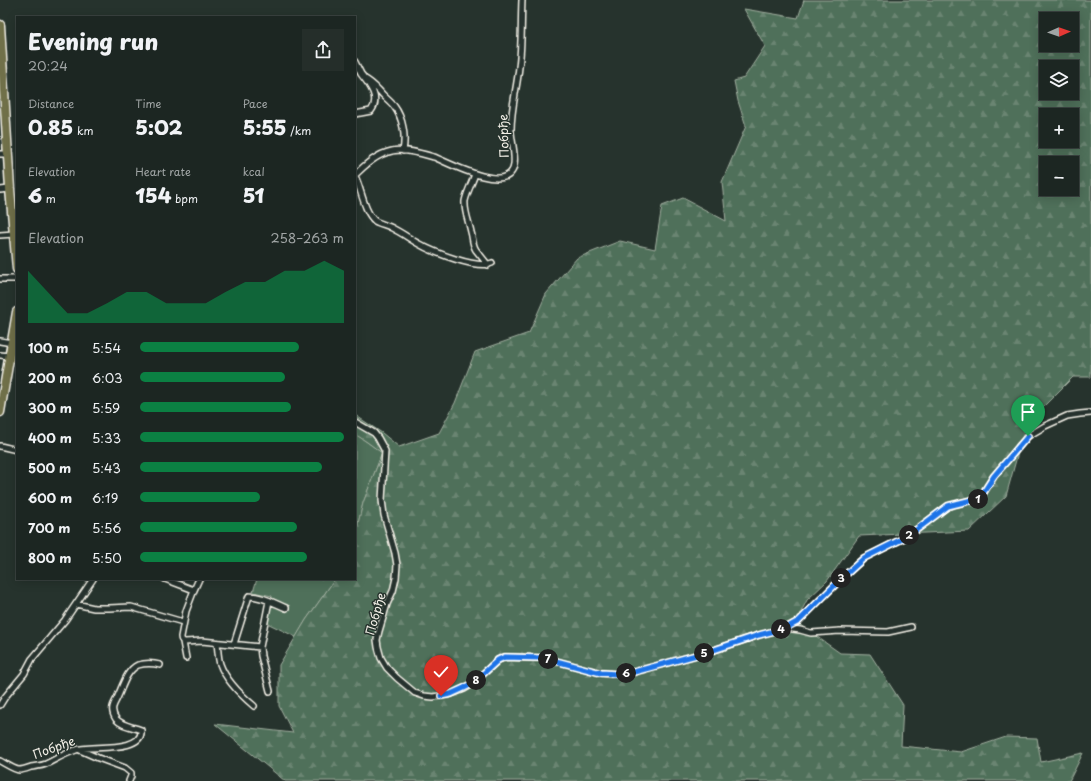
<!DOCTYPE html>
<html lang="en">
<head>
<meta charset="utf-8">
<style>
	body { margin:0; font-family:"Playpen Sans",sans-serif; background:#252e2a; color:#f1f3f6; height:100vh; display:flex; flex-direction:column; font-size:15px; white-space:nowrap }
	* { box-sizing:border-box; margin:0 }
	p { font-size:13px; color:#a0a5a5 }
	.icon { flex:none; width:22px; height:22px; fill:none; stroke:currentColor; stroke-width:2; stroke-linecap:round; stroke-linejoin:round }
	.map { position:relative; flex:1; overflow:hidden }
	.side { position:absolute; left:16px; top:16px; width:340px; height:564px; display:flex; flex-direction:column; background:#1c2622; border-radius:0px; box-shadow:0 2px 10px #0003,0 0 0 1px #3a4340 }
	.side>* { flex:none }
	.needle { width:26px; rotate:88deg }
	.tools { position:absolute; left:1039px; top:12px; display:grid; gap:8px }
	.tools a { display:grid; place-items:center; width:40px; height:40px; border-radius:0px; background:#1c2622; box-shadow:0 2px 10px #0003,0 0 0 1px #3a4340; font-size:20px }
	.pin { position:absolute; display:grid; place-items:center; width:34px; height:34px; color:#fff; margin:-41px -17px; border-radius:50% 50% 50% 0; rotate:-45deg; box-shadow:0 0 4px #0007 }
	.pin .icon { rotate:45deg }
	.km { position:absolute; width:20px; height:20px; margin:-10px; border-radius:50%; background:#222; color:#fff; font-size:11px; line-height:20px; text-align:center }
	.round { display:grid; place-items:center; flex:none; width:42px; height:42px; border-radius:0px; background:#252e2a }
	.summary { display:flex; align-items:center; justify-content:space-between; height:68px; padding:0 12px }
	h1 { font-size:22px; font-weight:800; line-height:30px }
	.metrics { display:grid; grid-template-columns:repeat(3,1fr); gap:6px; height:68px; padding:4px 12px }
	.metrics div { display:grid; align-content:center }
	.metrics b { font-size:20px; font-weight:800 }
	.metrics small { font-size:11px; font-weight:400 }
	.metrics p { font-size:11px }
	.chart { height:112px; padding:8px 12px }
	.chart p { display:flex; justify-content:space-between }
	.chart svg { width:100%; height:72px; margin-top:4px; fill:#0b8043; opacity:.7 }
	ul { padding:0 12px; list-style:none; font-size:13px }
	li { display:grid; grid-template-columns:64px 48px 1fr; align-items:center; height:30px }
	li i { height:10px; border-radius:5px; background:#0b8043 }
	.map>svg:first-child { display:block }
	.grass { fill:#50705a; stroke:#a2b0a1 }
	.forest { fill:url(#forest-firs); stroke:#a2b0a1; fill-rule:evenodd }
	.lines { fill:none; stroke-linecap:round; stroke-linejoin:round }
	.street-casing { stroke:#f4f1e8; stroke-width:8 }
	.primary-casing { stroke:#f4f1e8; stroke-width:11 }
	.street { stroke:#26332d; stroke-width:5 }
	.primary { stroke:#6f704a; stroke-width:8 }
	.route-casing { stroke:#fff; stroke-width:8 }
	.route { stroke:#1a73e8; stroke-width:5 }
	.labels { text-anchor:middle; stroke-width:3; stroke-linejoin:round; paint-order:stroke }
	.street-label { font-size:12px; fill:#f4f1e8; stroke:#26332d }
</style>
</head>
<body>
<div class="map">
<svg width="1091" height="781" viewBox="0 0 1091 781">
	<defs>
		<pattern id="forest-firs" width="22" height="20" patternUnits="userSpaceOnUse"><rect width="22" height="20" fill="#50705a"/><path d="M5 1l3.5 6h-7zM16 11l3.5 6h-7z" fill="#6a8572"/></pattern>
	</defs>
	<rect width="100%" height="100%" fill="#26332d"/>
	<filter id="ink" filterUnits="userSpaceOnUse"><feTurbulence type="fractalNoise" baseFrequency=".025" numOctaves="2"/><feDisplacementMap in="SourceGraphic" scale="8" xChannelSelector="R" yChannelSelector="G"/><feConvolveMatrix kernelMatrix="1 2 1 2 8 2 1 2 1" color-interpolation-filters="sRGB"/></filter>
	<g filter="url(#ink)">
		<path class="grass" d="M355,434L367,442L382,453L363,503L355,536Z
			M257,579H335L306,620L296,637L267,623L272,596L253,592Z"/>
		<path class="forest" d="M804,0H1091V377H1073L1026,424L1006,496L969,531L859,536L827,581L807,600L796,622L840,653L870,654L903,705L901,746L961,752L1006,737L1037,738L1041,762L1083,753L1069,781H285L215,724L293,733L279,706V665L306,620L335,579H355V536L363,503L382,453L367,442L355,434V415L382,433L399,447L439,433L455,403L475,352L529,333L546,294L577,258L620,241L655,249L662,206L683,198L726,221L722,182L746,126L738,101L734,81L744,78L765,46L744,9L798,18ZM1046,19H1072V45H1046ZM1046,67H1072V93H1046ZM1046,115H1072V141H1046ZM1046,163H1072V189H1046Z"/>
		<g class="lines">
			<defs>
				<path id="street" d="M355,62C357,66 359,70 361,74C369,84 381,98 371,111L355,114
					M367,80C373,84 378,89 383,95C387,99 391,102 394,106C403,118 406,136 403,151
					M0,154H8
					M475,174C472,183 467,192 465,201C464,211 469,222 471,232C473,238 472,244 476,250C480,255 484,260 488,265
					M355,175C365,165 377,154 392,151C403,148 423,154 434,157C449,163 501,191 512,171C518,162 511,141 511,130C511,108 517,88 519,67C522,45 521,22 522,0
					M355,176C361,188 364,212 375,221C380,224 387,225 392,228C402,233 410,239 419,244C433,252 478,270 492,263
					M0,190L10,189
					M0,235L14,234
					M0,279H17
					M0,341L12,343
					M0,355L10,356
					M355,422L374,433L378,438L385,451L382,500L384,515L395,553L397,565L396,578L393,591L387,604L379,631L377,640L378,647L381,658L387,668L397,678L415,693L424,696L433,697L451,694L464,689L472,684L498,660L505,657L542,658L556,661L601,673L617,674L634,672L711,651L759,635L786,628L800,630L811,633L840,631L888,632L911,627
					M0,446L17,450
					M165,579L194,590L186,611L181,637C181,640 182,641 185,642L202,641L260,647
					M194,590L199,579
					M269,601L260,647L261,656L270,691
					M76,604L94,608H109L131,607L183,622
					M786,628L799,621L842,578L864,558L908,536L948,506L980,498L994,476L1028,436L1045,426L1067,416L1080,414L1091,413
					M183,642L186,658
					M217,643C218,650 218,658 220,664C226,681 241,695 254,706
					M234,644L249,596C262,596 274,603 286,608
					M0,705L5,697L24,674L32,659L65,620L93,579
					M80,750L98,758L125,768L131,773V776L129,781
					M0,761C4,763 15,770 19,770C23,770 28,768 31,767C36,766 41,766 46,764C56,759 66,753 76,750C89,745 144,753 141,730C132,726 123,727 116,719C114,716 112,711 113,707C114,703 117,699 118,696C123,685 127,670 138,665C145,663 153,663 160,665"/>
				<path id="primary" d="M0,25L10,189L17,269
					M0,412L17,312"/>
			</defs>
			<use href="#street" class="street-casing"/>
			<use href="#primary" class="primary-casing"/>
			<use href="#street" class="street"/>
			<use href="#primary" class="primary"/>
		</g>
	</g>
	<g class="lines" filter="url(#ink)">
		<defs>
			<path id="route" d="M441,696L451,694L464,688L472,684L498,660L505,657L542,658L556,661L601,673L617,674L634,672L711,651L759,635L786,628L799,621L842,578L864,558L908,536L948,506L980,498L994,476L1028,436"/>
		</defs>
		<use href="#route" class="route-casing"/>
		<use href="#route" class="route"/>
	</g>
	<g class="labels">
		<g class="street-label">
			<text transform="translate(504 136) rotate(-92)" y="4">Побрђе</text>
			<text transform="translate(376 614) rotate(-74)" y="4">Побрђе</text>
			<text transform="translate(54 748) rotate(-20)" y="4">Побрђе</text>
		</g>
	</g>
</svg>
<div class="tools">
<a><svg class="needle" viewBox="-14 -14 28 28"><path d="M0-13l5 13h-10z" fill="#e53935"/><path d="M0 13l5-13h-10z" fill="#a0a5a5"/></svg></a>
<a><svg class="icon" aria-label="layers" viewBox="0 0 24 24"><path d="M12 4l9 5-9 5-9-5zM3 14l9 5 9-5"/></svg></a>
<a>+</a>
<a>−</a>
</div>
<div class="pin" style="left:1028px;top:436px;background:#1e9e55"><svg class="icon" aria-label="arrive" viewBox="0 0 24 24"><path d="M6 21V4h12l-3 4 3 4H6"/></svg></div>
<div class="pin" style="left:441px;top:696px;background:#d93025"><svg class="icon" aria-label="check" viewBox="0 0 24 24"><path d="M5 12l5 5 9-10"/></svg></div>
<b class="km" style="left:978px;top:499px">1</b>
<b class="km" style="left:909px;top:535px">2</b>
<b class="km" style="left:841px;top:578px">3</b>
<b class="km" style="left:781px;top:629px">4</b>
<b class="km" style="left:704px;top:653px">5</b>
<b class="km" style="left:626px;top:673px">6</b>
<b class="km" style="left:548px;top:659px">7</b>
<b class="km" style="left:476px;top:680px">8</b>
<section class="side">
<div class="summary"><div><h1>Evening run</h1><p>20:24</p></div><a class="round"><svg class="icon" aria-label="share" viewBox="0 0 24 24"><path d="M12 15V3M7 8l5-5 5 5M5 13v7h14v-7"/></svg></a></div>
<div class="metrics">
<div><p>Distance</p><b>0.85<small> km</small></b></div>
<div><p>Time</p><b>5:02</b></div>
<div><p>Pace</p><b>5:55<small> /km</small></b></div>
</div>
<div class="metrics">
<div><p>Elevation</p><b>6<small> m</small></b></div>
<div><p>Heart rate</p><b>154<small> bpm</small></b></div>
<div><p>kcal</p><b>51</b></div>
</div>
<div class="chart"><p><span>Elevation</span>258–263 m</p>
<svg viewBox="0 0 160 44" preserveAspectRatio="none"><path d="M0 44V12L10 25L20 38L30 38L40 32L50 25L60 25L70 32L80 32L90 32L100 25L110 19L120 19L130 12L140 12L150 6L160 12V44z"/></svg>
</div>
<ul>
<li><b>100 m</b>5:54<i style="width:78%"></i></li>
<li><b>200 m</b>6:03<i style="width:71%"></i></li>
<li><b>300 m</b>5:59<i style="width:74%"></i></li>
<li><b>400 m</b>5:33<i style="width:100%"></i></li>
<li><b>500 m</b>5:43<i style="width:89%"></i></li>
<li><b>600 m</b>6:19<i style="width:59%"></i></li>
<li><b>700 m</b>5:56<i style="width:77%"></i></li>
<li><b>800 m</b>5:50<i style="width:82%"></i></li>
</ul>
</section>
</div>
</body>
</html>
